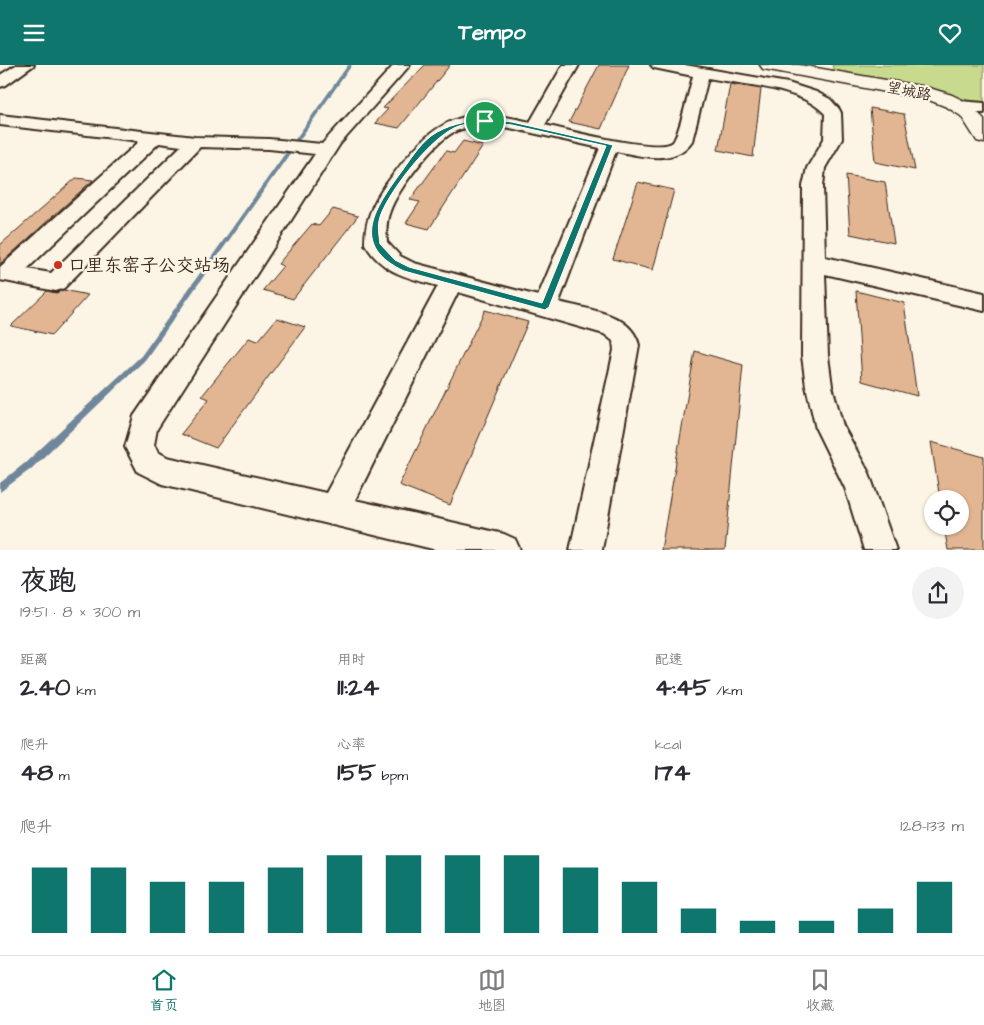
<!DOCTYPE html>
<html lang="zh">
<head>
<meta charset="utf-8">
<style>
	body { margin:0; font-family:"Architects Daughter","LXGW WenKai TC",sans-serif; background:#f2f2f3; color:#2b2b33; height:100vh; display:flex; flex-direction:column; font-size:19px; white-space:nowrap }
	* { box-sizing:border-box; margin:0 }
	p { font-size:16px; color:#7c7c81 }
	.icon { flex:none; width:28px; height:28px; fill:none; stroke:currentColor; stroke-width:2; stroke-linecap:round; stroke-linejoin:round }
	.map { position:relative; height:485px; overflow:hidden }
	.sheet { display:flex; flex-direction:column; background:#fff; flex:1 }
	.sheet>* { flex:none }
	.controls { position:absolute; left:924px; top:425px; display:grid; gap:10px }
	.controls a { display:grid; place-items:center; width:45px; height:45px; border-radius:50%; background:#fff; box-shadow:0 1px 4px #0004; font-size:25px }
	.pin { position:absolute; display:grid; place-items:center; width:42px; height:42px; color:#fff; margin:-21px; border:2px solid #fff; border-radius:50%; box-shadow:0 1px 5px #0007 }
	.round { display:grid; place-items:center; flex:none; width:52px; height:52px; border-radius:26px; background:#f2f2f3 }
	.overview { display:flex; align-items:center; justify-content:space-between; height:85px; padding:0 20px }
	h1 { font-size:28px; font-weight:700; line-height:38px }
	.stats { display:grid; grid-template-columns:repeat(3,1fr); gap:8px; height:85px; padding:5px 20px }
	.stats div { display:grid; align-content:center }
	.stats b { font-size:25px; font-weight:700 }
	.stats small { font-size:14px; font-weight:400 }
	.stats p { font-size:14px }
	.chart { height:140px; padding:10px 20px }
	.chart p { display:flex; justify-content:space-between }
	.chart svg { width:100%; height:90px; margin-top:5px; stroke:#0f766e; stroke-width:6 }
	header { display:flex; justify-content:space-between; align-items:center; height:65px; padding:0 20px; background:#0f766e; color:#fff; font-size:22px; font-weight:700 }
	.dock { display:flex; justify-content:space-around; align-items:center; height:70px; border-top:1px solid #e1e1e2; background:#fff; font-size:14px; color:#7c7c81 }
	.dock a { display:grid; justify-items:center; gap:2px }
	.dock .current { color:#0f766e }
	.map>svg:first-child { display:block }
	.green { fill:#c7da8e; stroke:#818256 }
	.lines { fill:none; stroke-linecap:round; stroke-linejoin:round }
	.stream { fill:#6f879b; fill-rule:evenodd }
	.building { fill:#e3b693; stroke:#3b2a1e }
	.minor-casing { stroke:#3b2a1e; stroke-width:4 }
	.major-casing { stroke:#3b2a1e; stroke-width:3 }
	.minor { fill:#fcf5e5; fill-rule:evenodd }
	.major { fill:#fcf5e5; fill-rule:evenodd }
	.route { fill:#0f766e; stroke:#fff; fill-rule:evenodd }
	.poi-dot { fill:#c8321e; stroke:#fcf5e5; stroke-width:2 }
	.labels { text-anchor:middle; stroke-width:4.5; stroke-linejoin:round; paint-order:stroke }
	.far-street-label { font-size:15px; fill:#3b2a1e; stroke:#fcf5e5 }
	.poi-label { font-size:18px; fill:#3b2a1e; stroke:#fcf5e5; text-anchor:start }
</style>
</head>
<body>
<header><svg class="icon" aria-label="menu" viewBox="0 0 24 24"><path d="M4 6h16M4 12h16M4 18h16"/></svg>Tempo<svg class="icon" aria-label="heart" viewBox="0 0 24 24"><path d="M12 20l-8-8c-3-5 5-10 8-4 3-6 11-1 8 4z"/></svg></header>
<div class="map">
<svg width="984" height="485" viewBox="0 0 984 485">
	<rect width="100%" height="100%" fill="#fcf5e5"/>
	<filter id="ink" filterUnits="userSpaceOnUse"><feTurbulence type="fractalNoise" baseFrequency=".02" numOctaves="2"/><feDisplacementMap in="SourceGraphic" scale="10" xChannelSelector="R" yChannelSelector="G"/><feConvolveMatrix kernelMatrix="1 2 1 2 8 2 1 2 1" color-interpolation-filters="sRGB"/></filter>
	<g filter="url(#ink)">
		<path class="green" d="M832,0H984V41L952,30L834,6Z"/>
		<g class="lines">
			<path class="stream" d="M348,0H352L145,295L31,404L0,427V418L25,398L141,291Z"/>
		</g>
		<path class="building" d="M425,0H450L399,63L375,58L388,44L383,43Z
			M599,0H629L601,64L569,57Z
			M730,19L761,24L753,92L718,85Z
			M870,43L904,49L915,105L875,97Z
			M463,76L483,81L429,164L406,158L420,137L410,135L446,86L454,88Z
			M846,110L885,117L894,178L850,169Z
			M76,113L93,115L0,199V180Z
			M638,117L674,125L653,205L613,194Z
			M333,144L358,151L293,234L263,225L283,201L278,199L312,159L319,161Z
			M63,225L88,230L52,270L11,261L47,226L56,228Z
			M856,226L904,238L917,331L862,316Z
			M485,245L528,257L450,440L399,420Z
			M277,253L305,262L216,383L181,369L209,334L202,331L217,312L249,273L258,276Z
			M695,286L743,300L725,485H661Z
			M931,377L984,392V485H948L944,461H960V434H940Z"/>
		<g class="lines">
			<defs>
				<path id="minor" d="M16,0H34L6,20L0,22V10Z
					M394,0H410L340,79L157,364L154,380L158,387L167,392L326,428L438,221C407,212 383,209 365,179C365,150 376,132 393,110C434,55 461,40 530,57L563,0H579L545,60C565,65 661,89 673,77C679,70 690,22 693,11L654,3L651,0H685L788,18L816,27L830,34L839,44L841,48L842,74L825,103L823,121L825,192L984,228V246L825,209L828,291L832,321L843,361L869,408L896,485H864L845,423L816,364L806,321L802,291L803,121L807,103L824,74L825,49C801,22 743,20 708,13L692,76C675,101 641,91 616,86L559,237C587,245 631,247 639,280L602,485H570L614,285L613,276L604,269L458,227L355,435L504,469L515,474L520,485H437L162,419L138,407L125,382L134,351L315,89L269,84L200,82L64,223L56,226L0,215V202L140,76L0,60V50L195,72L269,74L322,79ZM482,60L510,63L600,83L538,231L414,198L400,191L387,177C386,166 386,156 390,146C398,124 432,80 452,68C462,63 471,61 482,60ZM159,78L181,81L51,208L27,204Z
					M959,36L984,38V48L953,45L951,41L953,37Z"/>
				<path id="major" d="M760,0H799L926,22L952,30L968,38L984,54V78L977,76L961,51L947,42L929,35L769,5L763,4Z"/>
			</defs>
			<use href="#minor" class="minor-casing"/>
			<use href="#major" class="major-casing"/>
			<use href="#minor" class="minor"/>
			<use href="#major" class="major"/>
		</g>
	</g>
	<path class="route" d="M485,54L512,57L613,80L549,242L545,245L404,206C351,181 373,146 399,110C409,97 418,81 431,71C448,59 465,57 485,54ZM485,57L512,60L606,81L542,238L409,202L395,195L380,179C379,170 377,161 380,152C388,127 433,69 459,61C467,58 477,58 485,57Z"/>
	<circle class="poi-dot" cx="58" cy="200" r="5"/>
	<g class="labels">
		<g class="far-street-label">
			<text transform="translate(909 26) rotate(11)" y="5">望城路</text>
		</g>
		<g class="poi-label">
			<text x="68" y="206">口里东窑子公交站场</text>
		</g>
	</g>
</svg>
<div class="controls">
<a><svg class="icon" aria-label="locate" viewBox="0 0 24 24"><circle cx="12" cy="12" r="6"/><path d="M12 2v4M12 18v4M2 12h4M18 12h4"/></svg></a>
</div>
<div class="pin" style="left:485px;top:56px;background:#1e9e55"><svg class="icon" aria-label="arrive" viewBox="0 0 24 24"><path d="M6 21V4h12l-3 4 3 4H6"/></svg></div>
</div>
<section class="sheet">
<div class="overview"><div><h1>夜跑</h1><p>19:51 · 8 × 300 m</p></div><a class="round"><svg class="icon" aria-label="share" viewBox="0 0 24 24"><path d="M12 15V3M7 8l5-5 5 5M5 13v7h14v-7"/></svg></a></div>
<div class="stats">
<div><p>距离</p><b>2.40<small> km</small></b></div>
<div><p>用时</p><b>11:24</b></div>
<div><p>配速</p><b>4:45<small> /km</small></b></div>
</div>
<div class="stats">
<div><p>爬升</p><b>48<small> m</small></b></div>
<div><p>心率</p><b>155<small> bpm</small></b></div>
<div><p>kcal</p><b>174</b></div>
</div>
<div class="chart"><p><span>爬升</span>128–133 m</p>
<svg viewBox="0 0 160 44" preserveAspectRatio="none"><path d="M5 44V12M15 44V12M25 44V19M35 44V19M45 44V12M55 44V6M65 44V6M75 44V6M85 44V6M95 44V12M105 44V19M115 44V32M125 44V38M135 44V38M145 44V32M155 44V19"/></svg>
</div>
</section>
<nav class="dock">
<a class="current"><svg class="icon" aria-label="home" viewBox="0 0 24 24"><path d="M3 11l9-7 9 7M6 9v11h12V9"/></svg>首页</a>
<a><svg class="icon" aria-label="map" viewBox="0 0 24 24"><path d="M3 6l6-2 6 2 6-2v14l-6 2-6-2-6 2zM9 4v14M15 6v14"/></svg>地图</a>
<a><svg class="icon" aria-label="saved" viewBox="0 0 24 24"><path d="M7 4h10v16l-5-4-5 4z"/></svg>收藏</a>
</nav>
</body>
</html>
